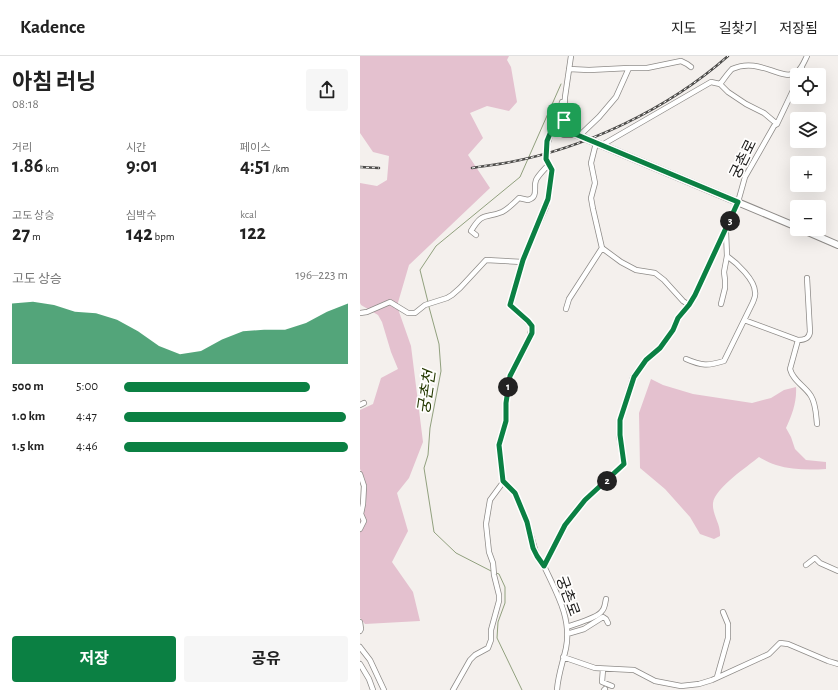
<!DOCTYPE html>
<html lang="ko">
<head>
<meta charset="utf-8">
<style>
	body { margin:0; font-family:"Alegreya Sans","Noto Sans KR",sans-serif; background:#f6f6f6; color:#222; height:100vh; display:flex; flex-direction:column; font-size:15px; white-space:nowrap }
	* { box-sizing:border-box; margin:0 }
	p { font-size:13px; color:#767676 }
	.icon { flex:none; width:22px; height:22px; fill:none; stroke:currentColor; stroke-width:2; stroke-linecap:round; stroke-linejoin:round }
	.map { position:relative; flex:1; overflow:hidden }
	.panel { display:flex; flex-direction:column; background:#fff; width:360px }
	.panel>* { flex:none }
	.buttons { position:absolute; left:430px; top:12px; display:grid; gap:8px }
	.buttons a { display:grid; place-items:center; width:36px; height:36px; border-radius:4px; background:#fff; box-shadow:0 4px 16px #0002; font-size:20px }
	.pin { position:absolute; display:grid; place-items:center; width:34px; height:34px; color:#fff; margin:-17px; border-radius:8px; box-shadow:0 2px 6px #0006 }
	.km { position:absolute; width:20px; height:20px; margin:-10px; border-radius:50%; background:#222; color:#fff; font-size:11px; line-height:20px; text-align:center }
	.round { display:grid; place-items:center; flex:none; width:42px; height:42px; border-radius:4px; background:#f6f6f6 }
	.summary { display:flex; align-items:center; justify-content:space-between; height:68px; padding:0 12px }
	h1 { font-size:22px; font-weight:700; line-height:30px }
	.figures { display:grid; grid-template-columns:repeat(3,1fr); gap:6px; height:68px; padding:4px 12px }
	.figures div { display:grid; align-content:center }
	.figures b { font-size:20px; font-weight:700 }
	.figures small { font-size:11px; font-weight:400 }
	.figures p { font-size:11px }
	.chart { height:112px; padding:8px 12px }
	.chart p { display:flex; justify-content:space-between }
	.chart svg { width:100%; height:72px; margin-top:4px; fill:#0b8043; opacity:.7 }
	.cta { display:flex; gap:8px; margin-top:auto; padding:8px 12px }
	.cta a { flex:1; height:46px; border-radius:4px; background:#0b8043; color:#fff; font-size:16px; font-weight:700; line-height:46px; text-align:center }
	.cta a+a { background:#f6f6f6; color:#222 }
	ul { padding:0 12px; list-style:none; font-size:13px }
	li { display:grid; grid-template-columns:64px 48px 1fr; align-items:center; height:30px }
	li i { height:10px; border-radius:5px; background:#0b8043 }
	header { display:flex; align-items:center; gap:24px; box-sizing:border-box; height:56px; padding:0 20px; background:#fff; border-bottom:1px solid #e0e0e0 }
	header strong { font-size:19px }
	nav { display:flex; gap:22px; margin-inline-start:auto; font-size:14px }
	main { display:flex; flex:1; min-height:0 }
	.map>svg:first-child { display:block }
	.green { fill:#e4c1cf }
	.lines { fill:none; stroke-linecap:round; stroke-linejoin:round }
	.stream { stroke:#91a07e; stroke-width:1 }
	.street-casing { stroke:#8e8b88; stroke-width:6 }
	.secondary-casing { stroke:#8e8b88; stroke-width:8 }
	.street { stroke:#fff; stroke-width:4.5 }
	.secondary { stroke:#fff; stroke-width:6 }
	.rail-casing { stroke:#4d4c4a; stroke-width:2.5 }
	.rail { stroke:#fffefd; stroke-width:1; stroke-dasharray:3; stroke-linecap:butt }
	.route-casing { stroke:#fff; stroke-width:8 }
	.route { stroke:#0b8043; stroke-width:5 }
	.labels { text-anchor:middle; stroke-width:3.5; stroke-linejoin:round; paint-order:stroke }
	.street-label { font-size:15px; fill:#181716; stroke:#fffefd }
	.water-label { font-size:16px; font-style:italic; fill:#263902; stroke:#fffefd }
</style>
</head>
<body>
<header>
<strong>Kadence</strong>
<nav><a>지도</a><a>길찾기</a><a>저장됨</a></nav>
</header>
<main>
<section class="panel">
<div class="summary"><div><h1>아침 러닝</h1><p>08:18</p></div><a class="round"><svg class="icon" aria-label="share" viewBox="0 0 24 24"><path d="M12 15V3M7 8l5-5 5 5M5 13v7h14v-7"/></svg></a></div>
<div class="figures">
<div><p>거리</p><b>1.86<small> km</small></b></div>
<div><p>시간</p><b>9:01</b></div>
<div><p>페이스</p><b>4:51<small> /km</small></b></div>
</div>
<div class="figures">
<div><p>고도 상승</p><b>27<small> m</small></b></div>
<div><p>심박수</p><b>142<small> bpm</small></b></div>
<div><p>kcal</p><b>122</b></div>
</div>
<div class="chart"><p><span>고도 상승</span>196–223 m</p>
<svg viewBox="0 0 160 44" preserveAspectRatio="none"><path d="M0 44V7L10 6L20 8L30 12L40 13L50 17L60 24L70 33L80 38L90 36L100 29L110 24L120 23L130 23L140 19L150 12L160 7V44z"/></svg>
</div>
<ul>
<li><b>500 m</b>5:00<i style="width:83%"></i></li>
<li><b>1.0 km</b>4:47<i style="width:99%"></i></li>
<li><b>1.5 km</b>4:46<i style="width:100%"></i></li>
</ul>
<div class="cta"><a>저장</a><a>공유</a></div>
</section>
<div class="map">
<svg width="478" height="634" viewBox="0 0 478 634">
	<rect width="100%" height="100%" fill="#f4f0ed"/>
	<path class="green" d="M0,0H149L147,4L151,11L157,46L149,55L127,50L110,57L123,82L108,99L130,132L49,209L37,250L51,290L63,386L49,422L37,437L48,475L32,506L53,536L60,565L5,568L0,562V465L6,440L5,423L0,413V354L13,348L21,322L38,313L31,296L22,266L18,259L1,249L0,247V127L17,130L27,124L29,100L13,96L0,77Z
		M291,323L303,329L333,338L392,347L411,342L424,334L436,331C437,346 432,359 426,372L431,381L435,393L446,404L466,406V413C449,414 432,414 416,409C410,407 404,404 399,401C388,410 355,432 353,447C352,459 361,468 360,480L354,483L340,478L330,461L305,433L280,412L279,357Z"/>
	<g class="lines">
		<path class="stream" d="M68,246L60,214L76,190L160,121L201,28
			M69,251L79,288L81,315L70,372L68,399L64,412L74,476L96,497L133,516
			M136,517L139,518L145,531V547L138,566L137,582L162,634"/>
		<defs>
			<path id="street" d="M209,13L229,14L269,12
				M440,19L442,11
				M360,28C364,23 368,17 372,13C400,0 422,27 437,16C442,12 444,6 447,0
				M194 71a7 7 0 1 1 14 0a7 7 0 1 1-14 0Z
				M204,64L205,41L211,0
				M197,65L202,46
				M219,80L239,61L256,41L269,12H287L321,5L327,8L331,11
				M236,87L231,107L235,127L231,142L233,153L242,192L261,206L276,214L295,217L304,224L323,245L329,249
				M242,89L351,26L360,28L368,36L386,48L404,57L417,68
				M116,179L111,175C123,155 125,163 142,156C148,153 154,147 159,142L168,144C179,141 173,132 176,124C179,118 185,113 189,108
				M361,248L365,232V224L364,216L367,200L366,176
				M206,253L209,243L242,192
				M0,257L7,256L30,246L48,257H55L65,249L87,242L92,239L100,232L126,204L163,206
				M384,264L438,284L430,313C433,325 445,330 451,340C456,348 456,359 457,368
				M438,284C444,284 449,283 450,276L447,222
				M326,303C342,310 348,310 364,305L393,246C394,243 396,240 395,236C395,224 377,207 367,200
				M0,349L4,347
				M0,418L4,430L3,448L1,458L4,465L0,473
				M446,509L455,502L460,507L478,515
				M184,510L177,500L167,466L155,437L143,425L139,389L146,365V347L150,320L169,284L172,270L150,249L163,203L186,151L190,133L192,114L186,103L187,90L193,70
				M0,566L1,573L0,575
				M207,571C214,568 238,562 242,555C245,552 245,547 246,543
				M207,578L224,573L243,561L246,563L248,567
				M0,591L10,604L24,634
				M203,601L235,612L274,614L295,625L321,630L339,628L352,624L409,598L420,587L428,588L468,605L478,608
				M0,608L9,623L13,634
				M243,613L242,626L252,630
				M357,621L368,582V568L363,556
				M93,634L110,604L115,599L128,592L131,584V574L139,545V539L134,519L133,507L129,496L126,468L130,444L144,425
				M197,634C198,619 203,606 206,592C212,562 196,536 184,510L205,469L225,444L264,408L259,379L260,364L273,321L286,304L300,292L313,274L318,262L329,249L335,239L378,146L385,121L414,70L417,68L437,26
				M244,634L245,633"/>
			<path id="secondary" d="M208,70L215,78L437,171
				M204,78H215
				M441,173L478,189"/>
		</defs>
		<use href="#street" class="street-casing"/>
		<use href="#secondary" class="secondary-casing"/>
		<use href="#street" class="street"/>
		<use href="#secondary" class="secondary"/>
		<defs>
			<path id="rail" d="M0,111L19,112
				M112,112C123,110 134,109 145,107C224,93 308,53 368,0"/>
		</defs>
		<use href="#rail" class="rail-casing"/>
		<use href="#rail" class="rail"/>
	</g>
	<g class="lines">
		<defs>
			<path id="route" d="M199,64L206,66L215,78L378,146L335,239L329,249L318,262L313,274L300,292L286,304L274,321L260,364V379L264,408L225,444L205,469L184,510L177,500L173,492L167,466L155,437L143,425L139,389L146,365V347L150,320L172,277V270L168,265L150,249L163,204L188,143L192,114L186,103L187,85L194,68Z"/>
		</defs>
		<use href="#route" class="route-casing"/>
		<use href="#route" class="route"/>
	</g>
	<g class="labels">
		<g class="street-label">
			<text transform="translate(383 103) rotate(-64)" y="5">궁촌로</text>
			<text transform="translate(208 540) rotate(70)" y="5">궁촌로</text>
		</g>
		<g class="water-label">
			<text transform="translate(66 336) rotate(-82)" y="6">궁촌천</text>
		</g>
	</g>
</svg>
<div class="buttons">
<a><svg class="icon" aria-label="locate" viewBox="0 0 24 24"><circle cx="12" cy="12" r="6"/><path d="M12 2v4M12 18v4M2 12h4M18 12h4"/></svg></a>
<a><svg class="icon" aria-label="layers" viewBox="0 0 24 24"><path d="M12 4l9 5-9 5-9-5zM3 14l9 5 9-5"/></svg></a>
<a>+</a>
<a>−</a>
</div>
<div class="pin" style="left:204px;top:64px;background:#1e9e55"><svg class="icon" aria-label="arrive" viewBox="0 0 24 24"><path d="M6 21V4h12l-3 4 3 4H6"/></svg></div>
<b class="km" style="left:148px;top:331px">1</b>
<b class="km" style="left:247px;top:425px">2</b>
<b class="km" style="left:370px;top:165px">3</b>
</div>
</main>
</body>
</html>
